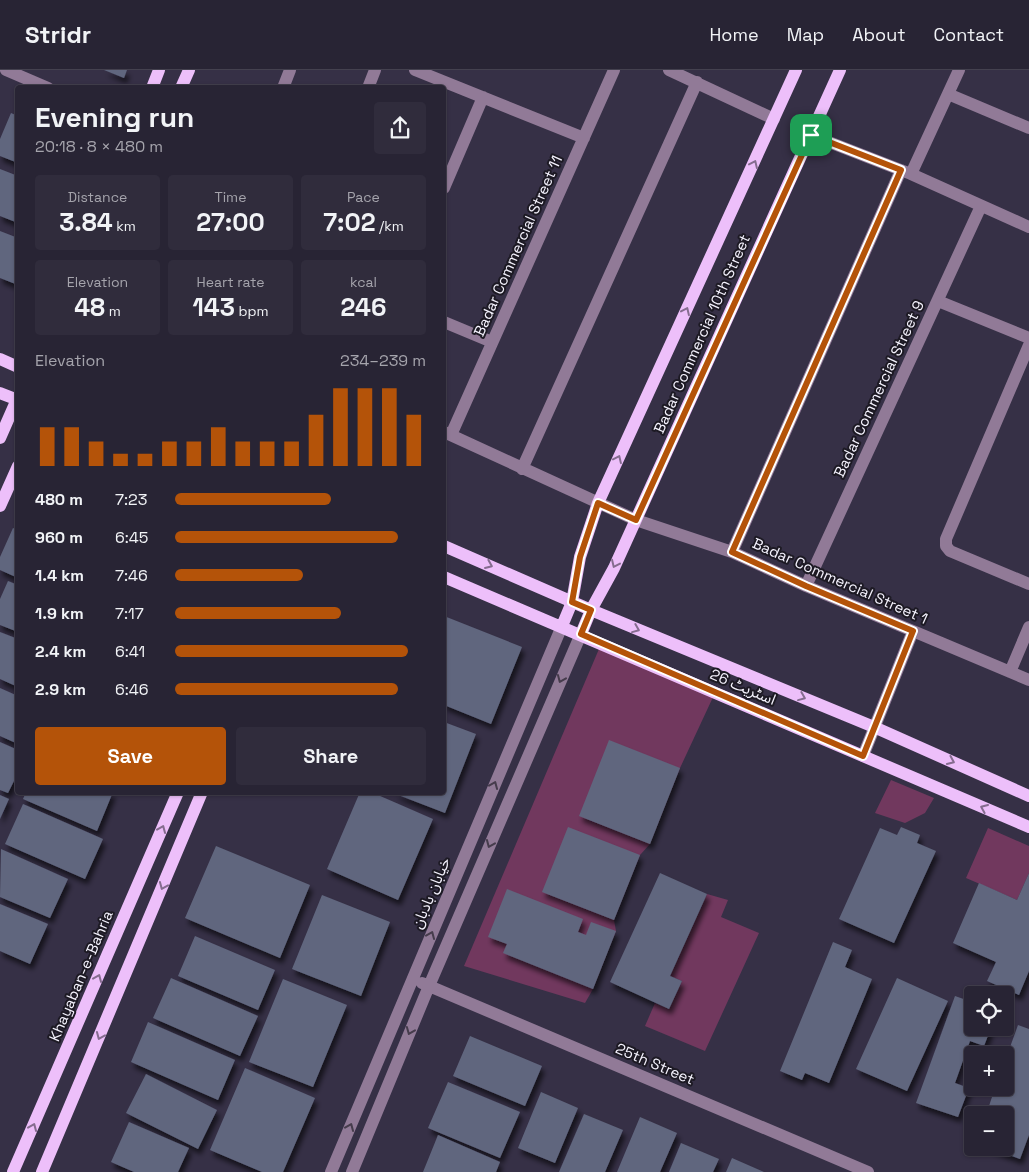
<!DOCTYPE html>
<html lang="en">
<head>
<meta charset="utf-8">
<style>
	body { margin:0; font-family:"Space Grotesk","Noto Sans Arabic",sans-serif; background:#302c3c; color:#f1f3f6; height:100vh; display:flex; flex-direction:column; font-size:19px; white-space:nowrap }
	* { box-sizing:border-box; margin:0 }
	p { font-size:16px; color:#a5a4ac }
	.icon { flex:none; width:28px; height:28px; fill:none; stroke:currentColor; stroke-width:2; stroke-linecap:round; stroke-linejoin:round }
	.map { position:relative; flex:1; overflow:hidden }
	.details { position:absolute; left:15px; top:15px; width:431px; height:710px; display:flex; flex-direction:column; background:#282434; border-radius:5px; box-shadow:0 1px 4px #0004,0 0 0 1px #44414f }
	.details>* { flex:none }
	.controls { position:absolute; left:964px; top:916px; display:grid; gap:10px }
	.controls a { display:grid; place-items:center; width:50px; height:50px; border-radius:5px; background:#282434; box-shadow:0 1px 4px #0004,0 0 0 1px #44414f; font-size:25px }
	.pin { position:absolute; display:grid; place-items:center; width:42px; height:42px; color:#fff; margin:-21px; border-radius:10px; box-shadow:0 2px 8px #0006 }
	.round { display:grid; place-items:center; flex:none; width:52px; height:52px; border-radius:5px; background:#302c3c }
	.head { display:flex; align-items:center; justify-content:space-between; height:85px; padding:0 20px }
	h1 { font-size:28px; font-weight:700; line-height:38px }
	.stats { display:grid; grid-template-columns:repeat(3,1fr); gap:8px; height:85px; padding:5px 20px }
	.stats div { display:grid; align-content:center; border-radius:5px; background:#302c3c; text-align:center }
	.stats b { font-size:25px; font-weight:700 }
	.stats small { font-size:14px; font-weight:400 }
	.stats p { font-size:14px }
	.chart { height:140px; padding:10px 20px }
	.chart p { display:flex; justify-content:space-between }
	.chart svg { width:100%; height:90px; margin-top:5px; stroke:#b45309; stroke-width:6 }
	.primary-button { display:flex; gap:10px; margin-top:auto; padding:10px 20px }
	.primary-button a { flex:1; height:58px; border-radius:5px; background:#b45309; color:#fff; font-size:20px; font-weight:700; line-height:58px; text-align:center }
	.primary-button a+a { background:#302c3c; color:#f1f3f6 }
	ul { padding:0 20px; list-style:none; font-size:16px }
	li { display:grid; grid-template-columns:80px 60px 1fr; align-items:center; height:38px }
	li i { height:12px; border-radius:6px; background:#b45309 }
	header { display:flex; align-items:center; gap:30px; box-sizing:border-box; height:70px; padding:0 25px; background:#282434; border-bottom:1px solid #44414f }
	header strong { font-size:24px }
	nav { display:flex; gap:28px; margin-inline-start:auto; font-size:18px }
	.map>svg:first-child { display:block }
	.green { fill:#71385e }
	.building { fill:#60667e; filter:url(#shadow) }
	.lines { fill:none; stroke-linecap:round; stroke-linejoin:round }
	.minor { stroke:#917a97; stroke-width:12 }
	.major { stroke:#edbffa; stroke-width:12 }
	.oneway { stroke:#856c8f }
	.oneway2 { stroke:#463c4c }
	.route-casing { stroke:#fff; stroke-width:10 }
	.route { stroke:#b45309; stroke-width:6 }
	.labels { text-anchor:middle; stroke-width:4; stroke-linejoin:round; paint-order:stroke }
	.street-label { font-size:15px; fill:#f5f3fe; stroke:#1d1a24 }
</style>
</head>
<body>
<header>
<strong>Stridr</strong>
<nav><a>Home</a><a>Map</a><a>About</a><a>Contact</a></nav>
</header>
<div class="map">
<svg width="1029" height="1102" viewBox="0 0 1029 1102">
	<defs>
		<filter id="shadow"><feDropShadow dx="3" dy="5.5" stdDeviation="2.5" flood-color="#0009"/></filter>
	</defs>
	<rect width="100%" height="100%" fill="#363046"/>
	<path class="green" d="M599,579L714,625L680,698L650,774L640,785L614,850L616,861L593,919L585,933L464,896Z
		M891,710L934,728L925,743L905,753L875,743Z
		M988,758L1029,776V803L1017,830L966,808Z
		M707,824L728,830L721,847L759,863L705,981L645,956L655,933L669,939L682,911L670,906Z"/>
	<path class="building" d="M104,0H127L124,8Z
		M11,43L18,46V93L0,86V69Z
		M0,99L18,106V153L0,146Z
		M0,161L18,168V215L0,208Z
		M13,458L18,460V508L0,500V487Z
		M8,511L18,515V562L0,555V529Z
		M444,546L522,577L491,654L444,635Z
		M0,562L18,569V617L0,609Z
		M0,618L18,626V674L0,666Z
		M444,652L476,664L445,743L393,723L444,722Z
		M609,670L680,698L650,774L579,746Z
		M0,672L18,680V703L8,723L0,720Z
		M26,722H113L97,761L23,729Z
		M360,722H371L433,749L398,830L327,799Z
		M0,725L9,729L0,749Z
		M23,734L103,769L85,809L5,774Z
		M568,757L640,785L614,850L542,822Z
		M901,757L920,765L917,773L936,781L894,873L839,849L880,758L897,765Z
		M216,776L310,815L280,888L185,848Z
		M1,779L68,809L50,848L0,827Z
		M660,803L707,824L670,906L682,911L669,939L610,912Z
		M1029,803V901L1019,925L987,911L996,892L953,873L979,813L1017,830Z
		M507,819L583,849L578,862L586,865L591,852L616,861L593,919L503,883L507,874L488,867Z
		M322,825L390,852L361,926L292,899Z
		M0,834L48,854L30,894L0,881Z
		M195,866L275,900L258,940L178,906Z
		M833,872L852,880L845,897L872,909L829,1013L805,1003L802,1010L780,1001Z
		M171,908L258,946L240,986L153,948Z
		M897,908L948,931L907,1021L856,999Z
		M283,909L347,935L313,1017L249,992Z
		M955,926L972,932V958H991L984,976L970,971L955,1013L969,1018L958,1047L916,1033Z
		M148,952L235,990L218,1030L131,992Z
		M1018,955L1029,959V1065L1020,1089L990,1078H1005V1045H986L995,1018H1005V991Z
		M470,966L542,996L525,1036L453,1006Z
		M245,998L315,1028L283,1102H262L210,1080Z
		M146,1004L217,1040L198,1079L126,1043Z
		M448,1012L520,1042L500,1088L428,1058Z
		M541,1022L578,1038L555,1093L518,1078Z
		M584,1044L623,1060L605,1102H559Z
		M640,1047L677,1063L660,1102H617Z
		M129,1052L189,1078L178,1102H134L111,1092Z
		M438,1065L500,1092L496,1102H423Z
		M681,1073L719,1089L713,1102H669Z
		M732,1088L764,1102H726Z"/>
	<g class="lines">
		<path class="minor" d="M6,0L48,18
			M415,0L584,68
			M669,0L774,49
			M283,18L290,0
			M368,18L375,0
			M948,24L1029,58
			M811,65L911,104L1029,157
			M911,104L959,0
			M444,118L483,27
			M938,231L1029,268
			M444,252L492,272
			M1029,275L946,469V476L950,481L1029,514
			M444,362L636,450L732,482L806,516L1029,610
			M451,365L614,0
			M522,399L697,12
			M732,482L901,100
			M806,516L981,136
			M1010,602L1029,557
			M863,686L913,561
			M422,913L868,1102
			M331,1102L562,556
			M352,1102L429,916L581,564"/>
		<path class="major" d="M152,18L159,0
			M181,18L189,0
			M0,289L18,297
			M0,323L18,330
			M0,368L18,327
			M0,436L18,396
			M444,476L591,540L874,657L1029,726
			M444,507L1029,757
			M562,556L572,532L580,487L598,433L796,0
			M581,564L591,540L614,498L840,0
			M13,1102L178,722
			M42,1102L202,722"/>
	</g>
	<defs><path id="oneway-chevron" d="M-2-3.5L2.5 0L-2 3.5" fill="none" stroke-width="1.6" stroke-linecap="round" stroke-linejoin="round" transform="scale(1.25)"/></defs>
	<g class="oneway">
		<use href="#oneway-chevron" transform="translate(754 94) rotate(-65)"/>
		<use href="#oneway-chevron" transform="translate(686 241) rotate(-65)"/>
		<use href="#oneway-chevron" transform="translate(618 389) rotate(-65)"/>
		<use href="#oneway-chevron" transform="translate(615 494) rotate(115)"/>
		<use href="#oneway-chevron" transform="translate(489 495) rotate(23)"/>
		<use href="#oneway-chevron" transform="translate(636 559) rotate(22)"/>
		<use href="#oneway-chevron" transform="translate(802 627) rotate(22)"/>
		<use href="#oneway-chevron" transform="translate(951 691) rotate(24)"/>
		<use href="#oneway-chevron" transform="translate(984 738) rotate(-157)"/>
		<use href="#oneway-chevron" transform="translate(162 759) rotate(-67)"/>
		<use href="#oneway-chevron" transform="translate(163 816) rotate(113)"/>
		<use href="#oneway-chevron" transform="translate(98 908) rotate(-67)"/>
		<use href="#oneway-chevron" transform="translate(100 966) rotate(113)"/>
		<use href="#oneway-chevron" transform="translate(33 1057) rotate(-67)"/>
	</g>
	<g class="oneway2">
		<use href="#oneway-chevron" transform="translate(561 609) rotate(113)"/>
		<use href="#oneway-chevron" transform="translate(494 715) rotate(-67)"/>
		<use href="#oneway-chevron" transform="translate(490 774) rotate(113)"/>
		<use href="#oneway-chevron" transform="translate(431 865) rotate(-67)"/>
		<use href="#oneway-chevron" transform="translate(410 961) rotate(112)"/>
		<use href="#oneway-chevron" transform="translate(350 1057) rotate(-67)"/>
	</g>
	<g class="lines">
		<defs>
			<path id="route" d="M811,65L901,100L732,482L806,516L913,561L863,686L581,564L591,540L572,532L580,487L598,433L636,450Z"/>
		</defs>
		<use href="#route" class="route-casing"/>
		<use href="#route" class="route"/>
	</g>
	<g class="labels">
		<g class="street-label">
			<text transform="translate(518 176) rotate(-66)" y="5">Badar Commercial Street 11</text>
			<text transform="translate(702 264) rotate(-66)" y="5">Badar Commercial 10th Street</text>
			<text transform="translate(879 319) rotate(-65)" y="5">Badar Commercial Street 9</text>
			<text transform="translate(840 511) rotate(24)" y="5">Badar Commercial Street 1</text>
			<text transform="translate(743 617) rotate(23)" y="5">اسٹریٹ 26</text>
			<text transform="translate(431 823) rotate(-67)" y="5">خیابان بادبان</text>
			<text transform="translate(81 906) rotate(-67)" y="5">Khayaban-e-Bahria</text>
			<text transform="translate(655 994) rotate(23)" y="5">25th Street</text>
		</g>
	</g>
</svg>
<div class="controls">
<a><svg class="icon" aria-label="locate" viewBox="0 0 24 24"><circle cx="12" cy="12" r="6"/><path d="M12 2v4M12 18v4M2 12h4M18 12h4"/></svg></a>
<a>+</a>
<a>−</a>
</div>
<div class="pin" style="left:811px;top:65px;background:#1e9e55"><svg class="icon" aria-label="arrive" viewBox="0 0 24 24"><path d="M6 21V4h12l-3 4 3 4H6"/></svg></div>
<section class="details">
<div class="head"><div><h1>Evening run</h1><p>20:18 · 8 × 480 m</p></div><a class="round"><svg class="icon" aria-label="share" viewBox="0 0 24 24"><path d="M12 15V3M7 8l5-5 5 5M5 13v7h14v-7"/></svg></a></div>
<div class="stats">
<div><p>Distance</p><b>3.84<small> km</small></b></div>
<div><p>Time</p><b>27:00</b></div>
<div><p>Pace</p><b>7:02<small> /km</small></b></div>
</div>
<div class="stats">
<div><p>Elevation</p><b>48<small> m</small></b></div>
<div><p>Heart rate</p><b>143<small> bpm</small></b></div>
<div><p>kcal</p><b>246</b></div>
</div>
<div class="chart"><p><span>Elevation</span>234–239 m</p>
<svg viewBox="0 0 160 44" preserveAspectRatio="none"><path d="M5 44V25M15 44V25M25 44V32M35 44V38M45 44V38M55 44V32M65 44V32M75 44V25M85 44V32M95 44V32M105 44V32M115 44V19M125 44V6M135 44V6M145 44V6M155 44V19"/></svg>
</div>
<ul>
<li><b>480 m</b>7:23<i style="width:62%"></i></li>
<li><b>960 m</b>6:45<i style="width:89%"></i></li>
<li><b>1.4 km</b>7:46<i style="width:51%"></i></li>
<li><b>1.9 km</b>7:17<i style="width:66%"></i></li>
<li><b>2.4 km</b>6:41<i style="width:93%"></i></li>
<li><b>2.9 km</b>6:46<i style="width:89%"></i></li>
</ul>
<div class="primary-button"><a>Save</a><a>Share</a></div>
</section>
</div>
</body>
</html>
